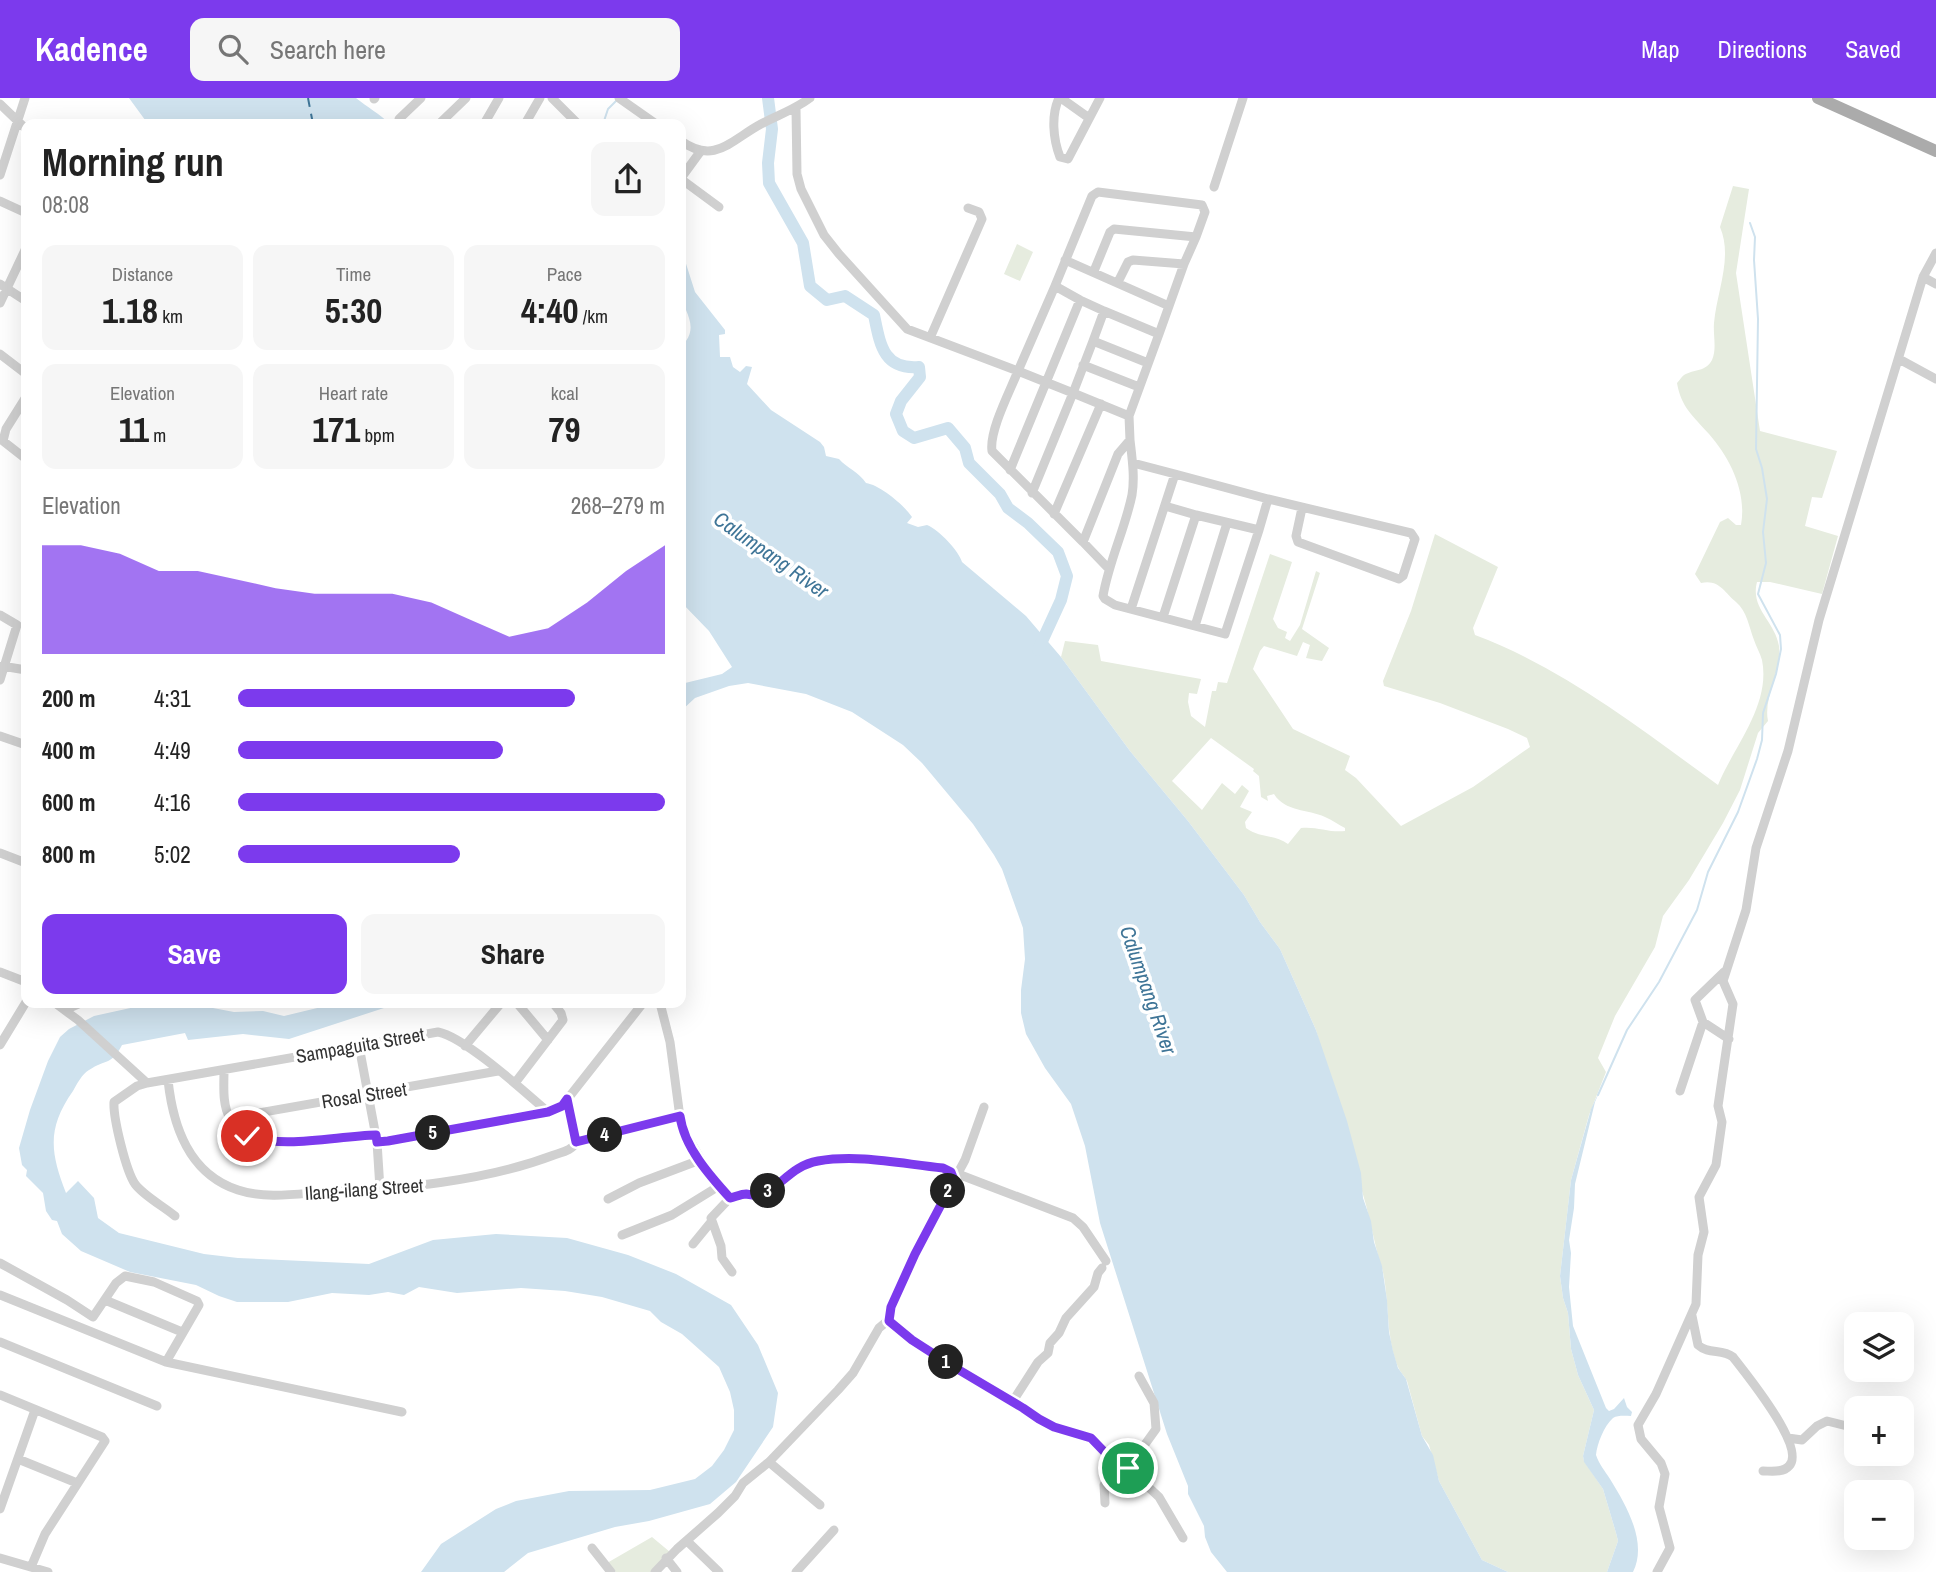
<!DOCTYPE html>
<html lang="en">
<head>
<meta charset="utf-8">
<style>
	body { margin:0; font-family:"Archivo Narrow",sans-serif; background:#f6f6f6; color:#222; height:100vh; display:flex; flex-direction:column; font-size:26px; white-space:nowrap }
	* { box-sizing:border-box; margin:0 }
	p { font-size:23px; color:#767676 }
	.icon { flex:none; width:38px; height:38px; fill:none; stroke:currentColor; stroke-width:2; stroke-linecap:round; stroke-linejoin:round }
	.map { position:relative; flex:1; overflow:hidden }
	.drawer { position:absolute; left:21px; top:21px; width:665px; height:889px; display:flex; flex-direction:column; background:#fff; border-radius:14px; box-shadow:0 7px 28px #0002 }
	.drawer>* { flex:none }
	.controls { position:absolute; left:1844px; top:1214px; display:grid; gap:14px }
	.controls a { display:grid; place-items:center; width:70px; height:70px; border-radius:14px; background:#fff; box-shadow:0 7px 28px #0002; font-size:35px }
	.pin { position:absolute; display:grid; place-items:center; width:60px; height:60px; color:#fff; margin:-30px; border:4px solid #fff; border-radius:50%; box-shadow:0 2px 7px #0007 }
	.km { position:absolute; width:35px; height:35px; margin:-18px; border-radius:50%; background:#222; color:#fff; font-size:19px; line-height:35px; text-align:center }
	.round { display:grid; place-items:center; flex:none; width:74px; height:74px; border-radius:14px; background:#f6f6f6 }
	.summary { display:flex; align-items:center; justify-content:space-between; height:119px; padding:0 21px }
	h1 { font-size:38px; font-weight:700; line-height:52px }
	.metrics { display:grid; grid-template-columns:repeat(3,1fr); gap:10px; height:119px; padding:7px 21px }
	.metrics div { display:grid; align-content:center; border-radius:14px; background:#f6f6f6; text-align:center }
	.metrics b { font-size:35px; font-weight:700 }
	.metrics small { font-size:19px; font-weight:400 }
	.metrics p { font-size:19px }
	.chart { height:196px; padding:14px 21px }
	.chart p { display:flex; justify-content:space-between }
	.chart svg { width:100%; height:126px; margin-top:7px; fill:#7c3aed; opacity:.7 }
	.primary-button { display:flex; gap:14px; margin-top:auto; padding:14px 21px }
	.primary-button a { flex:1; height:80px; border-radius:14px; background:#7c3aed; color:#fff; font-size:28px; font-weight:700; line-height:80px; text-align:center }
	.primary-button a+a { background:#f6f6f6; color:#222 }
	ul { padding:0 21px; list-style:none; font-size:23px }
	li { display:grid; grid-template-columns:112px 84px 1fr; align-items:center; height:52px }
	li i { height:18px; border-radius:9px; background:#7c3aed }
	header { display:flex; align-items:center; gap:42px; box-sizing:border-box; height:98px; padding:0 35px; background:#7c3aed; color:#fff }
	header strong { font-size:33px }
	nav { display:flex; gap:38px; margin-inline-start:auto; font-size:24px }
	.search { width:490px; height:63px; background:#f6f6f6; display:flex; align-items:center; gap:18px; box-sizing:border-box; padding:0 24px; border-radius:14px; color:#767676; font-size:26px }
	.map>svg:first-child { display:block }
	.green { fill:#e6ecdf; fill-rule:evenodd }
	.water { fill:#cfe2ee }
	.lines { fill:none; stroke-linecap:round; stroke-linejoin:round }
	.stream { stroke:#cfe2ee; stroke-width:2 }
	.river { stroke:#cfe2ee; stroke-width:12 }
	.ferry { stroke:#3f7597; stroke-width:2; stroke-dasharray:9 7; stroke-linecap:butt }
	.minor { stroke:#d0d0d0; stroke-width:9 }
	.major { stroke:#ababab; stroke-width:12 }
	.route-casing { stroke:#fff; stroke-width:14 }
	.route { stroke:#7c3aed; stroke-width:9 }
	.labels { text-anchor:middle; stroke-width:7; stroke-linejoin:round; paint-order:stroke }
	.street-label { font-size:19px; fill:#333; stroke:#fff }
	.water-label { font-size:21px; font-style:italic; fill:#3f7597; stroke:#fff }
</style>
</head>
<body>
<header>
<strong>Kadence</strong>
<div class="search"><svg class="icon" aria-label="search" viewBox="0 0 24 24"><circle cx="10" cy="10" r="6"/><path d="M15 15l6 6"/></svg>Search here</div>
<nav><a>Map</a><a>Directions</a><a>Saved</a></nav>
</header>
<div class="map">
<svg width="1936" height="1474" viewBox="0 0 1936 1474">
	<rect width="100%" height="100%" fill="#fff"/>
	<path class="green" d="M1733,88L1749,91L1736,175L1760,333L1837,353L1822,400L1812,399L1805,428L1838,438L1822,496L1770,484H1757C1750,511 1775,523 1779,548C1782,573 1763,599 1768,623L1758,635L1740,692L1723,725L1689,782L1663,818L1655,849L1615,918L1598,960L1606,974L1589,1017L1571,1082L1560,1178L1563,1200L1568,1215L1571,1251L1578,1277L1594,1312L1583,1358L1584,1363L1603,1391L1616,1435L1618,1443L1607,1474H1508L1482,1462L1439,1383L1429,1347L1422,1338L1407,1283C1404,1277 1400,1274 1398,1269C1394,1260 1391,1247 1390,1237C1387,1218 1387,1177 1379,1162L1366,1107L1316,932L1280,851L1260,824L1244,797L1188,723L1130,653L1061,559L1065,543L1098,547L1101,563L1201,581L1197,596L1189,595L1188,604L1191,618L1205,629L1212,593H1216L1218,584L1227,585L1270,456L1292,464L1273,521L1278,530L1287,534L1285,540L1290,543L1300,527L1316,473L1320,475L1302,531L1329,550L1322,563L1306,560L1310,547L1303,544L1297,558L1264,548L1260,553L1253,571L1293,631L1350,658L1345,672L1356,680L1401,728L1473,689L1530,649L1527,640L1508,631L1440,605L1384,588L1383,583L1411,513L1435,436L1498,469L1473,530L1475,537C1564,570 1642,632 1718,687C1734,648 1771,607 1762,562C1760,555 1756,548 1754,542C1749,529 1747,513 1736,504C1724,494 1719,481 1701,485L1695,476L1720,424L1728,420L1736,427H1741C1747,394 1730,360 1709,336C1693,318 1681,309 1677,285C1680,282 1681,279 1684,277C1694,271 1706,274 1712,262C1717,251 1713,237 1714,225C1717,193 1733,159 1720,129ZM1211,640L1254,671L1253,673L1259,678L1261,699L1268,703L1267,698L1274,696C1285,714 1308,711 1325,719C1332,722 1339,727 1345,730V733C1330,735 1316,728 1301,730L1288,746C1274,736 1259,740 1246,730L1245,724L1252,714L1240,709L1249,693L1242,687L1235,696L1222,685L1202,712L1172,683Z
		M1017,146L1033,154L1020,183L1004,176Z
		M652,1439L670,1454L652,1474H616L607,1465Z"/>
	<path class="water" d="M129,0H356C367,9 380,16 390,26H148Z
		M681,150L695,194L725,232V236L719,237L720,259H730L733,269L740,274L746,268L752,269L747,286L771,312L820,344L824,349L826,358L839,361C847,370 859,374 866,385C880,387 904,407 912,419L907,425L918,429L927,427C939,432 959,453 962,464L1026,518L1061,559L1130,653L1188,723L1244,797L1260,824L1280,851L1316,932L1347,1023L1361,1075L1363,1100L1371,1123L1374,1144L1382,1168L1387,1202L1389,1234L1393,1253L1398,1270L1406,1281L1422,1338L1433,1357L1439,1383L1482,1462L1508,1474H1227L1211,1454L1205,1439L1204,1428L1188,1396V1388L1167,1336L1100,1125L1085,1048L1071,1006L1045,970L1026,936L1021,915V892L1025,861L1023,830L1002,771L994,757L973,726L922,665L903,647L852,614L806,596L748,585L729,588L695,600L681,613V586L722,576L732,569L709,533L681,504V244L686,243C698,226 683,212 681,196C679,181 681,165 681,150Z
		M338,905H392L387,909L289,941L243,936L188,942L185,935L122,947C112,967 106,961 89,972C82,976 77,986 73,993C47,1030 50,1054 66,1095L78,1083L94,1100L98,1120L119,1135L204,1156L238,1160L369,1166L433,1142L496,1136L567,1140L628,1157L676,1176L731,1207L758,1247L778,1295L773,1329L736,1384L710,1406L649,1423L615,1429L528,1455L504,1474H421L441,1446L496,1411L516,1403L569,1393L650,1392L695,1381L712,1368L724,1352L734,1332V1312L730,1294L719,1269L682,1236L661,1224L650,1213L602,1199L565,1193L521,1190L457,1195L419,1189L404,1197L388,1194L369,1197L332,1195L288,1204H237L219,1198L196,1187L130,1174L81,1153L62,1136L57,1123L52,1122L46,1113L43,1095L26,1078L27,1072L22,1067L19,1050L30,1012L48,963L60,939L69,931L94,918L135,909L197,907L234,914L263,913L284,918Z
		M1604,983L1595,1004L1575,1086L1574,1110L1569,1142L1571,1155L1569,1189L1573,1228L1606,1310L1609,1313L1614,1311L1624,1300L1627,1309L1632,1314L1631,1318C1625,1318 1618,1317 1613,1320C1604,1328 1597,1346 1596,1357C1599,1366 1605,1373 1610,1381C1626,1407 1648,1444 1633,1474H1607L1618,1443L1616,1435L1603,1391L1584,1364L1583,1358L1594,1312L1578,1277L1571,1251L1568,1215L1563,1200L1560,1178L1571,1082L1591,1011Z"/>
	<g class="lines">
		<path class="stream" d="M603,26L608,11L616,3
			M1598,997L1627,932L1659,884L1697,812L1708,774L1738,714L1757,661L1762,642L1763,615L1776,576L1781,551L1780,537L1758,496L1766,465L1763,434L1767,401L1762,370L1756,351L1758,221L1754,162L1755,139L1750,125"/>
		<path class="river" d="M768,0L772,31L768,65L769,85L803,145L810,188L827,202L845,198L874,217C880,246 883,272 919,269L920,279L901,303L896,316L903,333L914,340L948,330L965,350L969,365L1000,396L1008,410L1028,425L1058,454L1067,478L1061,502L1038,552"/>
		<path class="ferry" d="M308,0L313,26"/>
		<path class="minor" d="M552,0L578,26
			M619,0L656,26
			M1059,0C1051,17 1053,41 1060,59L1068,61L1100,0
			M1061,0L1089,20
			M374,1L375,0
			M0,6L26,31
			M796,11L797,76L801,91L824,137L839,156L907,231L1018,273C1010,293 989,333 992,353L1083,444L1118,356L1130,342C1132,360 1135,379 1132,397C1125,431 1109,463 1103,498L1105,501L1115,507L1225,536L1259,432
			M399,21L421,0
			M439,26L466,0
			M484,26L499,0
			M525,26L540,0
			M681,43C715,67 731,42 761,26C778,17 794,12 810,0
			M0,77L25,0
			M681,80L700,54
			M681,81L719,109
			M1214,89L1243,0
			M0,103L26,115
			M1065,162L1169,208
			M1094,173L1110,134L1114,131L1196,139L1184,166L1133,162L1128,164L1118,184
			M1923,179L1936,155
			M0,186L26,203
			M1055,188L1092,98L1098,94L1202,107L1205,114L1196,139
			M1080,202L1104,213L1093,243L1148,265
			M0,205L26,150
			M1159,236L1184,166
			M930,240L982,121L979,114L968,110
			M0,256L26,276
			M1899,261L1936,281
			M1083,267L1139,289
			M26,299L6,331L3,343L26,361
			M1129,318L1130,342
			M1133,365L1175,376
			M1010,372L1080,202L1055,188L1018,273L1073,295L1093,243
			M1032,395L1073,295L1129,318L1159,236L1104,213
			M1268,401L1411,435L1415,441L1403,478L1399,481L1298,444L1296,438L1302,410
			M1165,408L1196,417
			M1054,416L1101,306
			M1083,444L1108,470
			M1131,511L1175,376L1268,401L1259,432L1196,417L1163,519
			M0,517L17,527L0,582
			M1195,528L1227,425
			M2,568L26,572
			M0,638L26,647
			M0,755L26,765
			M0,874L26,884
			M55,905L78,922L147,985
			M517,905L548,942
			M660,905L670,944L681,1027L711,1079L730,1100
			M65,912L81,905
			M1703,924L1695,902L1724,874
			M0,947L26,904
			M359,948L377,1044L380,1091
			M465,948L501,905
			M224,972C224,987 222,1007 230,1020C236,1031 248,1040 260,1042C293,1048 341,1038 375,1037
			M168,982C173,1029 189,1076 238,1092C265,1101 296,1096 323,1094C402,1090 480,1085 554,1057C563,1054 573,1052 576,1044
			M515,985L563,922L561,915L553,905
			M1680,993L1703,924L1729,941
			M567,1001L576,1044
			M230,1020L498,973
			M377,1044L548,1014L562,1008L643,905
			M576,1044L680,1018
			M958,1076L1073,1120L1083,1129L1106,1163
			M608,1101L639,1085L700,1062
			M175,1118C163,1108 144,1098 135,1086C126,1073 113,1020 114,1004L137,988L147,985L438,934C465,939 526,995 548,1014
			M622,1137L672,1117L719,1088
			M693,1146L711,1124
			M0,1165L67,1202L93,1219L116,1185L125,1178L154,1184L197,1203L199,1207L166,1264
			M732,1174L722,1160L721,1148L711,1120L730,1100L743,1096L757,1098L764,1095L786,1077L818,1063L873,1061L885,1065L943,1070L951,1074L954,1081
			M0,1197L166,1264L402,1314
			M105,1202L182,1234
			M1692,1218L1698,1247C1709,1257 1722,1250 1733,1259C1746,1276 1807,1350 1789,1368C1783,1375 1771,1373 1763,1373
			M889,1223L912,1242L954,1269L1023,1310L1039,1321L1054,1329L1091,1340L1119,1368
			M0,1244L157,1308
			M0,1297L102,1339L105,1343L45,1436L31,1469
			M1013,1303L1038,1264L1048,1255L1050,1245L1059,1235L1066,1220L1094,1189L1098,1175L1102,1170
			M1788,1340L1802,1342L1817,1328L1827,1323L1847,1328L1857,1333
			M18,1361L77,1385
			M769,1364L820,1407
			M1128,1370L1159,1399L1183,1440
			M1105,1405L1104,1387L1119,1368L1128,1370L1156,1331L1154,1305L1139,1278
			M0,1411L35,1312
			M687,1443L719,1474
			M592,1450L611,1474
			M0,1460L48,1474
			M666,1460L677,1474
			M655,1474L677,1451L718,1415L735,1398L743,1385L769,1364L838,1292L853,1275L879,1230L891,1220V1209L914,1156L965,1062L984,1009
			M796,1474L834,1432
			M1657,1474L1670,1450L1659,1409L1665,1376L1661,1365L1641,1341L1638,1327L1656,1296L1696,1206L1698,1157L1704,1134L1699,1099L1716,1067L1722,1024L1718,1008L1733,906L1723,883L1746,812L1756,750L1788,653L1819,522L1923,179L1936,186"/>
		<path class="major" d="M1818,0L1936,53"/>
	</g>
	<g class="lines">
		<defs>
			<path id="route" d="M247,1038C284,1051 336,1038 376,1037L377,1044L388,1043L548,1014L562,1008L567,1001L576,1044L680,1018C684,1049 710,1078 730,1100C735,1099 741,1096 746,1096C752,1097 756,1099 762,1096C782,1088 791,1068 818,1063C859,1056 902,1066 943,1070L951,1074L954,1082L915,1156L891,1209L889,1223L912,1242L954,1269L1023,1310L1039,1321L1054,1329L1091,1340L1118,1368L1128,1370"/>
		</defs>
		<use href="#route" class="route-casing"/>
		<use href="#route" class="route"/>
	</g>
	<g class="labels">
		<g class="street-label">
			<text transform="translate(360 947) rotate(-10)" y="7">Sampaguita Street</text>
			<text transform="translate(364 997) rotate(-9)" y="7">Rosal Street</text>
			<text transform="translate(364 1091) rotate(-4)" y="7">Ilang-ilang Street</text>
		</g>
		<g class="water-label">
			<text transform="translate(771 457) rotate(35)" y="7">Calumpang River</text>
			<text transform="translate(1148 892) rotate(71)" y="7">Calumpang River</text>
		</g>
	</g>
</svg>
<div class="controls">
<a><svg class="icon" aria-label="layers" viewBox="0 0 24 24"><path d="M12 4l9 5-9 5-9-5zM3 14l9 5 9-5"/></svg></a>
<a>+</a>
<a>−</a>
</div>
<div class="pin" style="left:1128px;top:1370px;background:#1e9e55"><svg class="icon" aria-label="arrive" viewBox="0 0 24 24"><path d="M6 21V4h12l-3 4 3 4H6"/></svg></div>
<div class="pin" style="left:247px;top:1038px;background:#d93025"><svg class="icon" aria-label="check" viewBox="0 0 24 24"><path d="M5 12l5 5 9-10"/></svg></div>
<b class="km" style="left:946px;top:1264px">1</b>
<b class="km" style="left:948px;top:1093px">2</b>
<b class="km" style="left:768px;top:1093px">3</b>
<b class="km" style="left:605px;top:1037px">4</b>
<b class="km" style="left:433px;top:1035px">5</b>
<section class="drawer">
<div class="summary"><div><h1>Morning run</h1><p>08:08</p></div><a class="round"><svg class="icon" aria-label="share" viewBox="0 0 24 24"><path d="M12 15V3M7 8l5-5 5 5M5 13v7h14v-7"/></svg></a></div>
<div class="metrics">
<div><p>Distance</p><b>1.18<small> km</small></b></div>
<div><p>Time</p><b>5:30</b></div>
<div><p>Pace</p><b>4:40<small> /km</small></b></div>
</div>
<div class="metrics">
<div><p>Elevation</p><b>11<small> m</small></b></div>
<div><p>Heart rate</p><b>171<small> bpm</small></b></div>
<div><p>kcal</p><b>79</b></div>
</div>
<div class="chart"><p><span>Elevation</span>268–279 m</p>
<svg viewBox="0 0 160 44" preserveAspectRatio="none"><path d="M0 44V6L10 6L20 9L30 15L40 15L50 18L60 21L70 23L80 23L90 23L100 26L110 32L120 38L130 35L140 26L150 15L160 6V44z"/></svg>
</div>
<ul>
<li><b>200 m</b>4:31<i style="width:79%"></i></li>
<li><b>400 m</b>4:49<i style="width:62%"></i></li>
<li><b>600 m</b>4:16<i style="width:100%"></i></li>
<li><b>800 m</b>5:02<i style="width:52%"></i></li>
</ul>
<div class="primary-button"><a>Save</a><a>Share</a></div>
</section>
</div>
</body>
</html>
